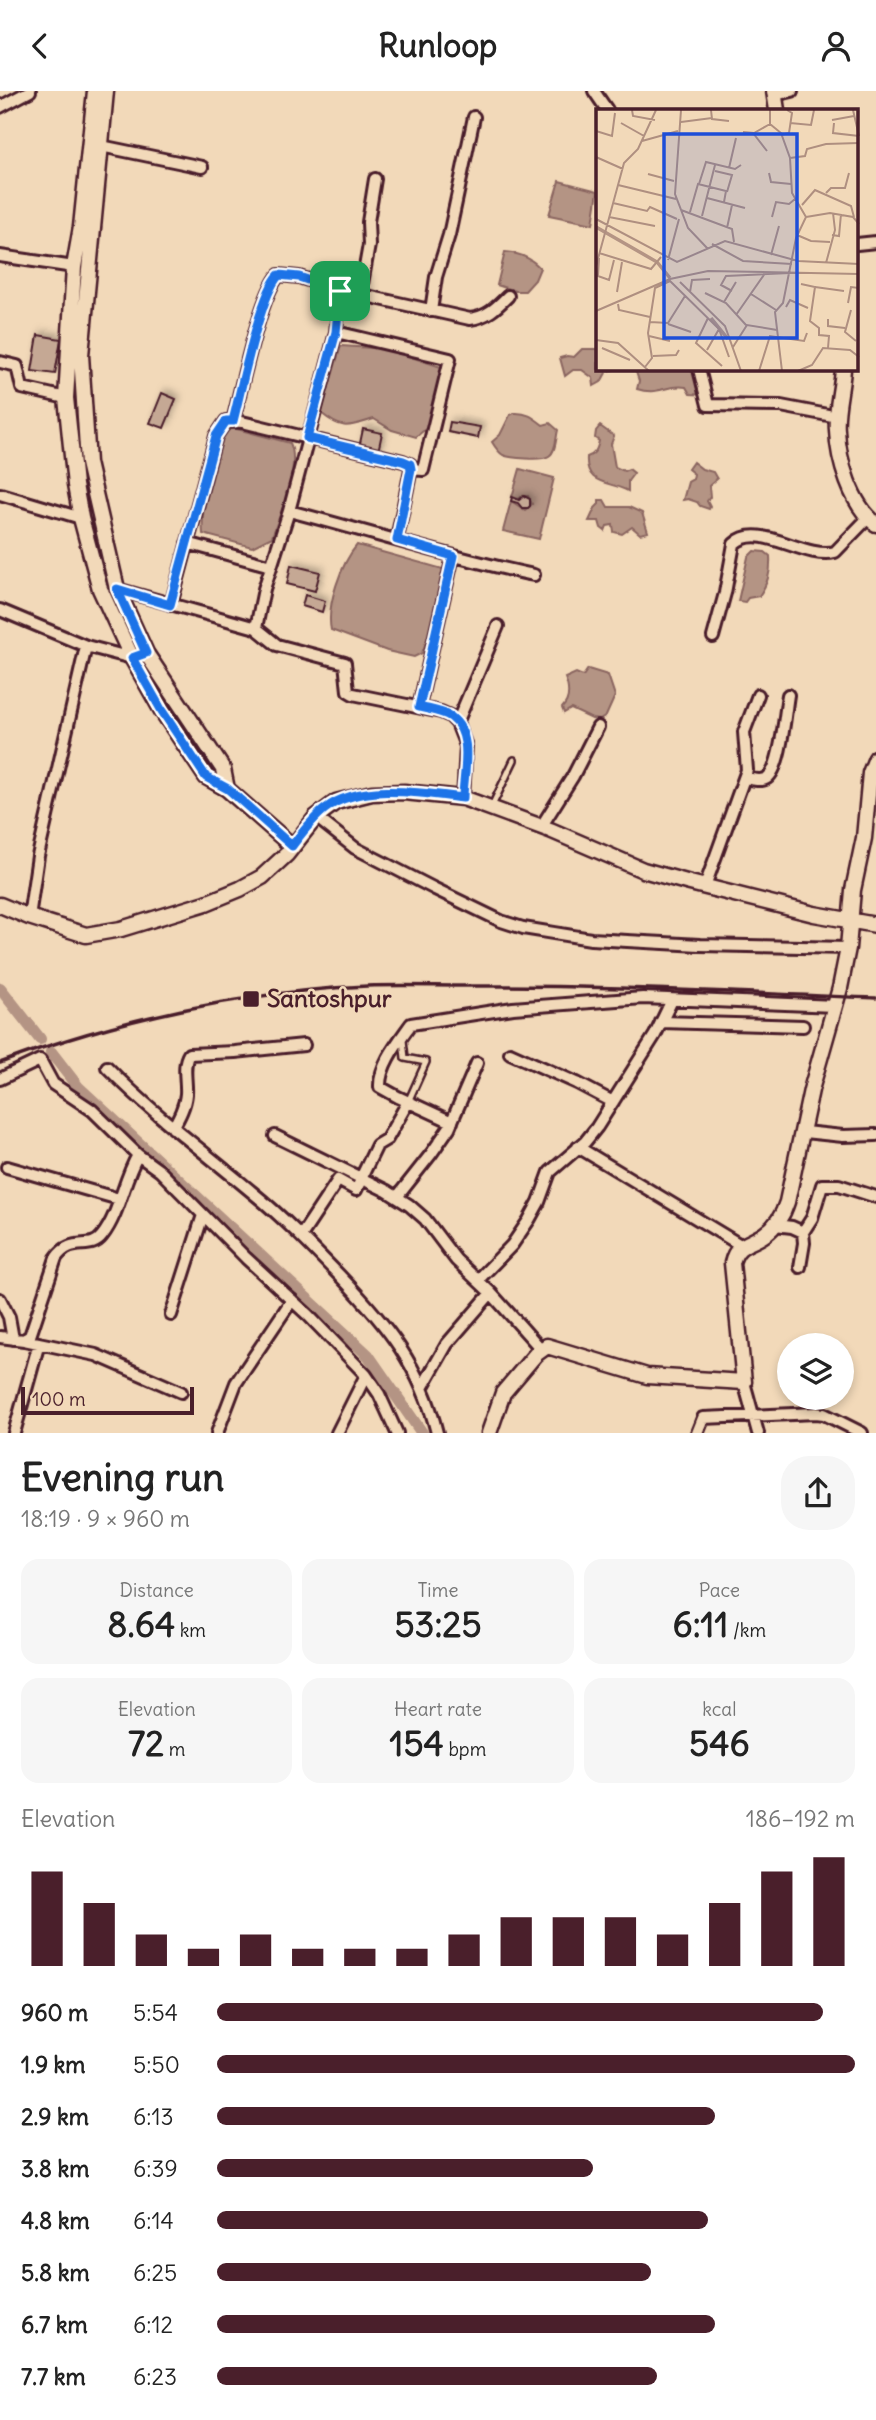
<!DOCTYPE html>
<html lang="en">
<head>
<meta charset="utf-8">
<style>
	body { margin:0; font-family:Delius,sans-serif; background:#f6f6f6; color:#222; height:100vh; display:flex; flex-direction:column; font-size:26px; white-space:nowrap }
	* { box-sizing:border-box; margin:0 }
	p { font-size:23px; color:#767676 }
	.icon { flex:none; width:38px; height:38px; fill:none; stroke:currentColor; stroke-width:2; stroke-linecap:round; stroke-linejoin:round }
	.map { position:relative; height:1342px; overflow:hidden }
	.drawer { display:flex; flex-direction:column; background:#fff; flex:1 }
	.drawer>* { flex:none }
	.tools { position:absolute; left:777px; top:1242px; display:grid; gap:14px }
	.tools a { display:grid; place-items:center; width:77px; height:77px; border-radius:50%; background:#fff; box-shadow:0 4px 10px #0003; font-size:35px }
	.scale { position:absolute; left:21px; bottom:18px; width:173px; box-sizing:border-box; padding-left:7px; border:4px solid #4a1f2b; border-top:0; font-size:19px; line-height:24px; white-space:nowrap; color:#4a1f2b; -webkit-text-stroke:5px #f2d9b9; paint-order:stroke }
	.pin { position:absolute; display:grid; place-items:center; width:60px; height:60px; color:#fff; margin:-30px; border-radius:14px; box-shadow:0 4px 10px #0006 }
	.round { display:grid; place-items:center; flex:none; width:74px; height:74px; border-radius:28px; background:#f6f6f6 }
	.head { display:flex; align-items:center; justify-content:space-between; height:119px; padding:0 21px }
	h1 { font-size:38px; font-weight:700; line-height:52px }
	.stats { display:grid; grid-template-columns:repeat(3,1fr); gap:10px; height:119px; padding:7px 21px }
	.stats div { display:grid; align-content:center; border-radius:18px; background:#f6f6f6; text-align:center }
	.stats b { font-size:35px; font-weight:700 }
	.stats small { font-size:19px; font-weight:400 }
	.stats p { font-size:19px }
	.chart { height:196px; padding:14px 21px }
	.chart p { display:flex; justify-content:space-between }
	.chart svg { width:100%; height:126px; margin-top:7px; stroke:#4a1f2b; stroke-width:6 }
	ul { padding:0 21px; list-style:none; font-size:23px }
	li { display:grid; grid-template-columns:112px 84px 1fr; align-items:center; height:52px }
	li i { height:18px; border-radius:9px; background:#4a1f2b }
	header { display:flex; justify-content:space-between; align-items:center; height:91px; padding:0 21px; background:#fff; font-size:32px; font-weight:700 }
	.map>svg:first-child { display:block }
	.water { fill:#b49484; stroke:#8a6560; stroke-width:2 }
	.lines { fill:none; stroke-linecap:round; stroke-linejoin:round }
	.canal { stroke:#b49484; stroke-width:12 }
	.building { fill:#c5a894; stroke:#4a1f2b; stroke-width:2; filter:url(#shadow) }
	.service-casing { stroke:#4a1f2b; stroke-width:10 }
	.minor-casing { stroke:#4a1f2b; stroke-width:16 }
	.tertiary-casing { stroke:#4a1f2b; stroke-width:19 }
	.service { stroke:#f2d9b9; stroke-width:5 }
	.minor { stroke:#f2d9b9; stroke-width:10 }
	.tertiary { stroke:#f2d9b9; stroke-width:14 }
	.rail { stroke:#4a1f2b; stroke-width:3.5 }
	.route-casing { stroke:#fff; stroke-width:14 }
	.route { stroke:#1a73e8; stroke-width:9 }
	.poi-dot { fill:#4a1f2b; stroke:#f2d9b9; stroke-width:2.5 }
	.labels { text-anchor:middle; stroke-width:5; stroke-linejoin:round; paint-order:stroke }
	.poi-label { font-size:24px; font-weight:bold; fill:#4a1f2b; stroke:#f2d9b9; text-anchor:start }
	.inset-river { fill:none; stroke:#b49484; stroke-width:3.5 }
	.inset-road { fill:none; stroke:#af8f80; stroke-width:2 }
	.view { fill:#1d4ed8; fill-opacity:0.15; stroke:#1d4ed8; stroke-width:3.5 }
	.inset-edge { fill:none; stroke:#4a1f2b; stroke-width:3.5 }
</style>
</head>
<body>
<header><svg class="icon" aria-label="back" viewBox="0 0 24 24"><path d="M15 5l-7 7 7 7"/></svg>Runloop<svg class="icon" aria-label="person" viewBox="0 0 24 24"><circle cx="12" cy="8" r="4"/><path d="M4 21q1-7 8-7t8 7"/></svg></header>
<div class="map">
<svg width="876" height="1342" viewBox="0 0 876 1342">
	<defs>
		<filter id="shadow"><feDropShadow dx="3.5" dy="-3.5" stdDeviation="3.5" flood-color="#0004"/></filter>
	</defs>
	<rect width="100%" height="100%" fill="#f2d9b9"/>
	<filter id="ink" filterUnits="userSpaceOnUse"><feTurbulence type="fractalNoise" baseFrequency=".0143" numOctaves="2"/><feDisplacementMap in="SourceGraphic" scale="14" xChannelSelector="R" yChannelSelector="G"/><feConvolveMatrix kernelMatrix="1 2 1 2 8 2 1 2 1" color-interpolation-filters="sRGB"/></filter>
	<g filter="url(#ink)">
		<path class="water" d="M559,90L598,100L593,133L549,124Z
			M505,161C519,162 531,167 540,177L535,189L525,200H515L497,194Z
			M341,255L387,258L441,276L429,335L416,346L392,339L374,328C348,336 343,340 321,322Z
			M582,258H598V278H615L607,280L601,291L594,295L593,287L582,279H573L565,285L560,267L567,265L574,266Z
			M635,278H700L707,304L690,303L686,296C665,293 659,305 637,298L639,290Z
			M514,322C527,321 534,327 543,334L550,332L558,339C556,346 556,361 549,365C542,370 510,367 503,364C498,361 495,356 492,351L500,344L510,324Z
			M600,335L614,345L611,353L615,376L624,380L629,378L634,382L628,390V400C609,390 585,394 587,366C595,363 597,359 599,350L595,347L596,340Z
			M233,337L290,352C301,375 280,423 272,446L252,456L203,443C200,409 215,373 225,341Z
			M693,371L702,378L713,381L717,388L709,395L710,406L707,410L710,416L709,418L700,415L697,411L688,408L683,409L688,391L693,388L694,383L688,378Z
			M520,378L554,387L539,448L503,440L511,410L525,419L532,413L528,405H522L519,408L512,406Z
			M599,409H604L608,416H629L642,422L648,441L640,443L632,436L622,443L614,441L613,434L607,435L605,440L601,437L599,430H589L595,417L599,413Z
			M357,454L443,478L446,483L441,509L422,562L414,566L387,560L331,539C326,515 341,473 357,454Z
			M754,460L765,461L770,465C771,481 768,492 759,505L748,507L745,511L738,510L748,466Z
			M588,578L608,584L615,605L606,625L600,629L592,628L571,618L564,622L562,617C570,609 569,597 565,587L576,582L583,585Z"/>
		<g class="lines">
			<path class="canal" d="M0,897L40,948
				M51,961L78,996L368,1264L422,1342"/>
		</g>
		<path class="building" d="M38,244L61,248L55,283L32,280Z
			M162,302L176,308L164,337L150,332Z
			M450,331L480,336L478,347L448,341Z
			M363,338L382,342L378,361L359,357Z
			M524,405L530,408V415L528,417H522L518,412L511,410L512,406L519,409Z
			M291,474L320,481L315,500L287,493Z
			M305,504L325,510L322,521L302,515Z"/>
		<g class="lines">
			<defs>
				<path id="service" d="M491,717L514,669
					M403,949L405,967L426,971L408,1011"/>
				<path id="minor" d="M594,0L607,19
					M775,4L792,0
					M0,16L30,0
					M101,55L202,76
					M857,153L876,151
					M0,165L74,176
					M360,204L369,154L368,131L375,88
					M431,220L436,186L449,144L474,26
					M336,241L450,268L423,379L411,378
					M0,271L17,275L22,297L66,307
					M699,278L708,314L781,315L838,326
					M233,330C241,299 260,204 279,184L299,186L340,199L470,228C487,226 496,217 508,205
					M0,403L81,427
					M289,420C371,441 451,467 534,484
					M187,452L271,475
					M117,498L256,537L277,554L345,572L348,600L353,603L441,621L450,625L457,632L466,655L463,707
					M171,514L216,345L226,330L242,331L403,370L410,373L411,378L397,448
					M0,519L86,555
					M256,537L264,498L289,420L336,241L340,199
					M713,546L725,502L734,453C759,429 803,469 835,461L868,427
					M419,616L453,465
					M457,632L498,535
					M745,687C752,688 761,691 767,687C781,678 785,621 788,604
					M316,726L355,757L435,798L501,830L523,837L591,848L700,854L848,857
					M541,736L573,685L598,636
					M705,795L747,679L744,641L758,604
					M29,826L38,765L86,555L132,567L137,565
					M661,931L803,935
					M510,962L577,992L613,1011
					M107,976C152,1022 203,1060 252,1101C284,1127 312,1156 341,1186C387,1234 421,1276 437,1342
					M0,988L40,969L53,993L92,1019L138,1064L160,1080L246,1167L308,1224L366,1284L379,1303L397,1342
					M452,1031L398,1006L380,996C379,974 399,950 411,933L513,917L643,907L835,915
					M173,1037C179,1026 185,1015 186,1003C187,990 182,974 189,963L235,961L304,954
					M804,1041L843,1045L876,1044
					M275,1045L387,1100L409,1114L425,1128L456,1169L491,1202L541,1258
					M578,1056L742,1155
					M7,1076L119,1108
					M361,1087L377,1054L387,1048L408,1011
					M397,1106L431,1063L449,1037L477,972
					M775,1134L792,1136L803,1141L804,1152L800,1176
					M803,1141L812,1127L822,1094H839L876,1106
					M301,1145L338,1089L356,1099L362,1087
					M478,1189L512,1154L529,1129L539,1111L550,1081L585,1051L597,1036L655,944L672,909
					M0,1208L9,1226L13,1248
					M171,1224L203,1124
					M0,1246L24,1249L30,1245L56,1167C72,1144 90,1161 102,1145C120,1122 123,1089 138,1064
					M24,1249L96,1264L181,1301
					M744,1291L758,1342
					M422,1297L447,1253L491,1202
					M14,1342L39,1252
					M217,1342L236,1292L292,1209
					M337,1342L366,1284
					M697,1342L703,1327L816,1322L824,1323L862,1342"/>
				<path id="tertiary" d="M95,0L81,136L74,176L66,307L75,394L81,427L100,498L132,567L162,620L206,686L227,698L292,755
					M106,0L81,264L88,372L117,498L146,562L223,678L227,698
					M774,0L777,19
					M843,278C842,297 835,321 837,339C838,369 851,414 876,433
					M0,814L29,826L86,844L121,838L206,812L240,798L262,786L287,763L316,726L336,711L372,702L404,701L463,707L550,739L643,779L690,792L814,823L876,834
					M489,1342L503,1302L536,1263L547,1255L647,1285L744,1291L732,1172C737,1151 750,1154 765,1143C776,1135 783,1124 787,1111L811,999L840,897L848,857L853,799L864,747L870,682L876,667"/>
			</defs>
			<use href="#service" class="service-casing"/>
			<use href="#minor" class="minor-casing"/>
			<use href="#tertiary" class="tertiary-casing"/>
			<use href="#service" class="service"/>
			<use href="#minor" class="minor"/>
			<use href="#tertiary" class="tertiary"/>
			<path class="rail" d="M0,972C116,928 243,901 367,895C401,894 434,895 468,895C604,894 740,902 876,907"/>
		</g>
	</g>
	<g class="lines" filter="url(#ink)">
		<defs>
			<path id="route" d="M279,184L299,186L340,200L336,241L307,347L403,370L410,373L411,378L397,449L453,465L419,616C430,619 442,620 451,626C475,644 463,683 463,707C423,702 360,691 325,718C312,728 302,742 292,755L228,698L206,686L162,620L132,567L146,562L117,498L170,514L216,345L226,330H233C241,300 260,203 279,184Z"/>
		</defs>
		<use href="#route" class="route-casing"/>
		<use href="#route" class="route"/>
	</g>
	<rect class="poi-dot" x="242" y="899" width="18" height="18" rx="3.5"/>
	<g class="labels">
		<g class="poi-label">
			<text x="267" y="916">Santoshpur</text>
		</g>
	</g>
	<g transform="translate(596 18)">
		<rect width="262" height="262" fill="#f2d9b9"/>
		<path class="inset-river" d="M0,118L61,153L74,169M115,209L132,230"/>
		<path class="inset-road" d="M36,1L37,7L59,11M85,1L79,85L92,119L112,140M115,1L116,10L133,12M174,1V15L185,24L194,49L196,84L210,108L200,129L187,194L179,203L186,262M257,1L263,27M236,11L258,7M85,13L116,9M25,14L48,27M194,14L215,16L218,1M238,14L237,24L263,27M0,22L16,27L19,4M147,23L158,24L174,15M157,24L171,42M185,26L193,24L196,4L191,1M46,32L82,22M0,48L27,60M194,49L209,47L211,40L230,35L263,34M133,59L140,29M119,62L136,66L131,83M173,64L175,73L195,75M52,65L78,72M103,75L110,53L139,60L145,56M22,76L80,90M230,84L235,79H249L253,64M111,89L149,99M17,94L51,102L54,98L81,110M206,96L219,81L255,97L258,108M85,101L136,120L138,133M94,103L102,75L130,82L128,93M106,107L119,56M13,108L59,117M176,108L180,93L193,95L199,90M210,108L234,104L257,108L263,115M0,110L81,153L129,132L202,152L263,155M131,119L136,96M201,126L215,132L234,133M236,126L243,127L245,105M116,135L147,152L196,155M3,144L55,160L65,148M175,146L183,117M3,149L2,167L13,171L18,151M72,151L83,110M230,154L239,121L237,104M0,157L28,54L42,40L60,1M84,173L129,217L145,262M205,175L219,178L214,212L223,219V226L233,227L232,239M219,178L248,182M136,182L125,176L130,167L194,164M21,183L26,153M94,183L96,171L114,170M109,184L130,194L150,216M155,185L180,201M128,193L140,173M252,194L255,178L263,179M22,195L23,201L54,208M190,198L194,191L212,199M255,201L249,223L260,232M0,202L74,170L112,162L263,165M140,206L170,163M112,209L100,234L126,257M232,210V217L249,219M54,213L72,214L89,187M72,215L95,223M53,227L74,232M0,231L22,234L53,262M137,238L151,216L181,221M6,239L34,251M111,241L123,220M57,247L80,246L83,241M49,258L56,249L52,224L59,179L74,172L123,220L133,248M163,262L174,227L208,232L211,224M202,262L216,256L227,239L254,241L263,248"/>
		<path class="view" d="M68,25H201V229H68Z"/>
		<rect width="262" height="262" class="inset-edge"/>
	</g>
</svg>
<div class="tools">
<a><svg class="icon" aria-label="layers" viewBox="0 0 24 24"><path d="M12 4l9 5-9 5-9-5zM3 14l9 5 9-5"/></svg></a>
</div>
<div class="scale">100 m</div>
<div class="pin" style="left:340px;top:200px;background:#1e9e55"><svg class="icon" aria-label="arrive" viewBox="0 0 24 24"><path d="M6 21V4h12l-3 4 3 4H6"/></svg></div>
</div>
<section class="drawer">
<div class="head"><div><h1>Evening run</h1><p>18:19 · 9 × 960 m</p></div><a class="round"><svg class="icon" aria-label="share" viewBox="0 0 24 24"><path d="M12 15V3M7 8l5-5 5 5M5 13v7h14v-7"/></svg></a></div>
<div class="stats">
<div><p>Distance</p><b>8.64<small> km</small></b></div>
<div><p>Time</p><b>53:25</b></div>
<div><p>Pace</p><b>6:11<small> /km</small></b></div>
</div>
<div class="stats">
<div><p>Elevation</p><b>72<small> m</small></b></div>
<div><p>Heart rate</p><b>154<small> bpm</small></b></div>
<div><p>kcal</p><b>546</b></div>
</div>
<div class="chart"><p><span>Elevation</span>186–192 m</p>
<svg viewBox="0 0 160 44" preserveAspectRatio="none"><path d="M5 44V11M15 44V22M25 44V33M35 44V38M45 44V33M55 44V38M65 44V38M75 44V38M85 44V33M95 44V27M105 44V27M115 44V27M125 44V33M135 44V22M145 44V11M155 44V6"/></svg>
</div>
<ul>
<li><b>960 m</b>5:54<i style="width:95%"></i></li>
<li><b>1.9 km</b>5:50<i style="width:100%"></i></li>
<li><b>2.9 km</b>6:13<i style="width:78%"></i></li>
<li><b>3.8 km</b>6:39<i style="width:59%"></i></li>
<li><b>4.8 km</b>6:14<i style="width:77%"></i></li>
<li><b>5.8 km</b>6:25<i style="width:68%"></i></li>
<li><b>6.7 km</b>6:12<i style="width:78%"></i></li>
<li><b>7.7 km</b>6:23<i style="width:69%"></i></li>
</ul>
</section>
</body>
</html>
